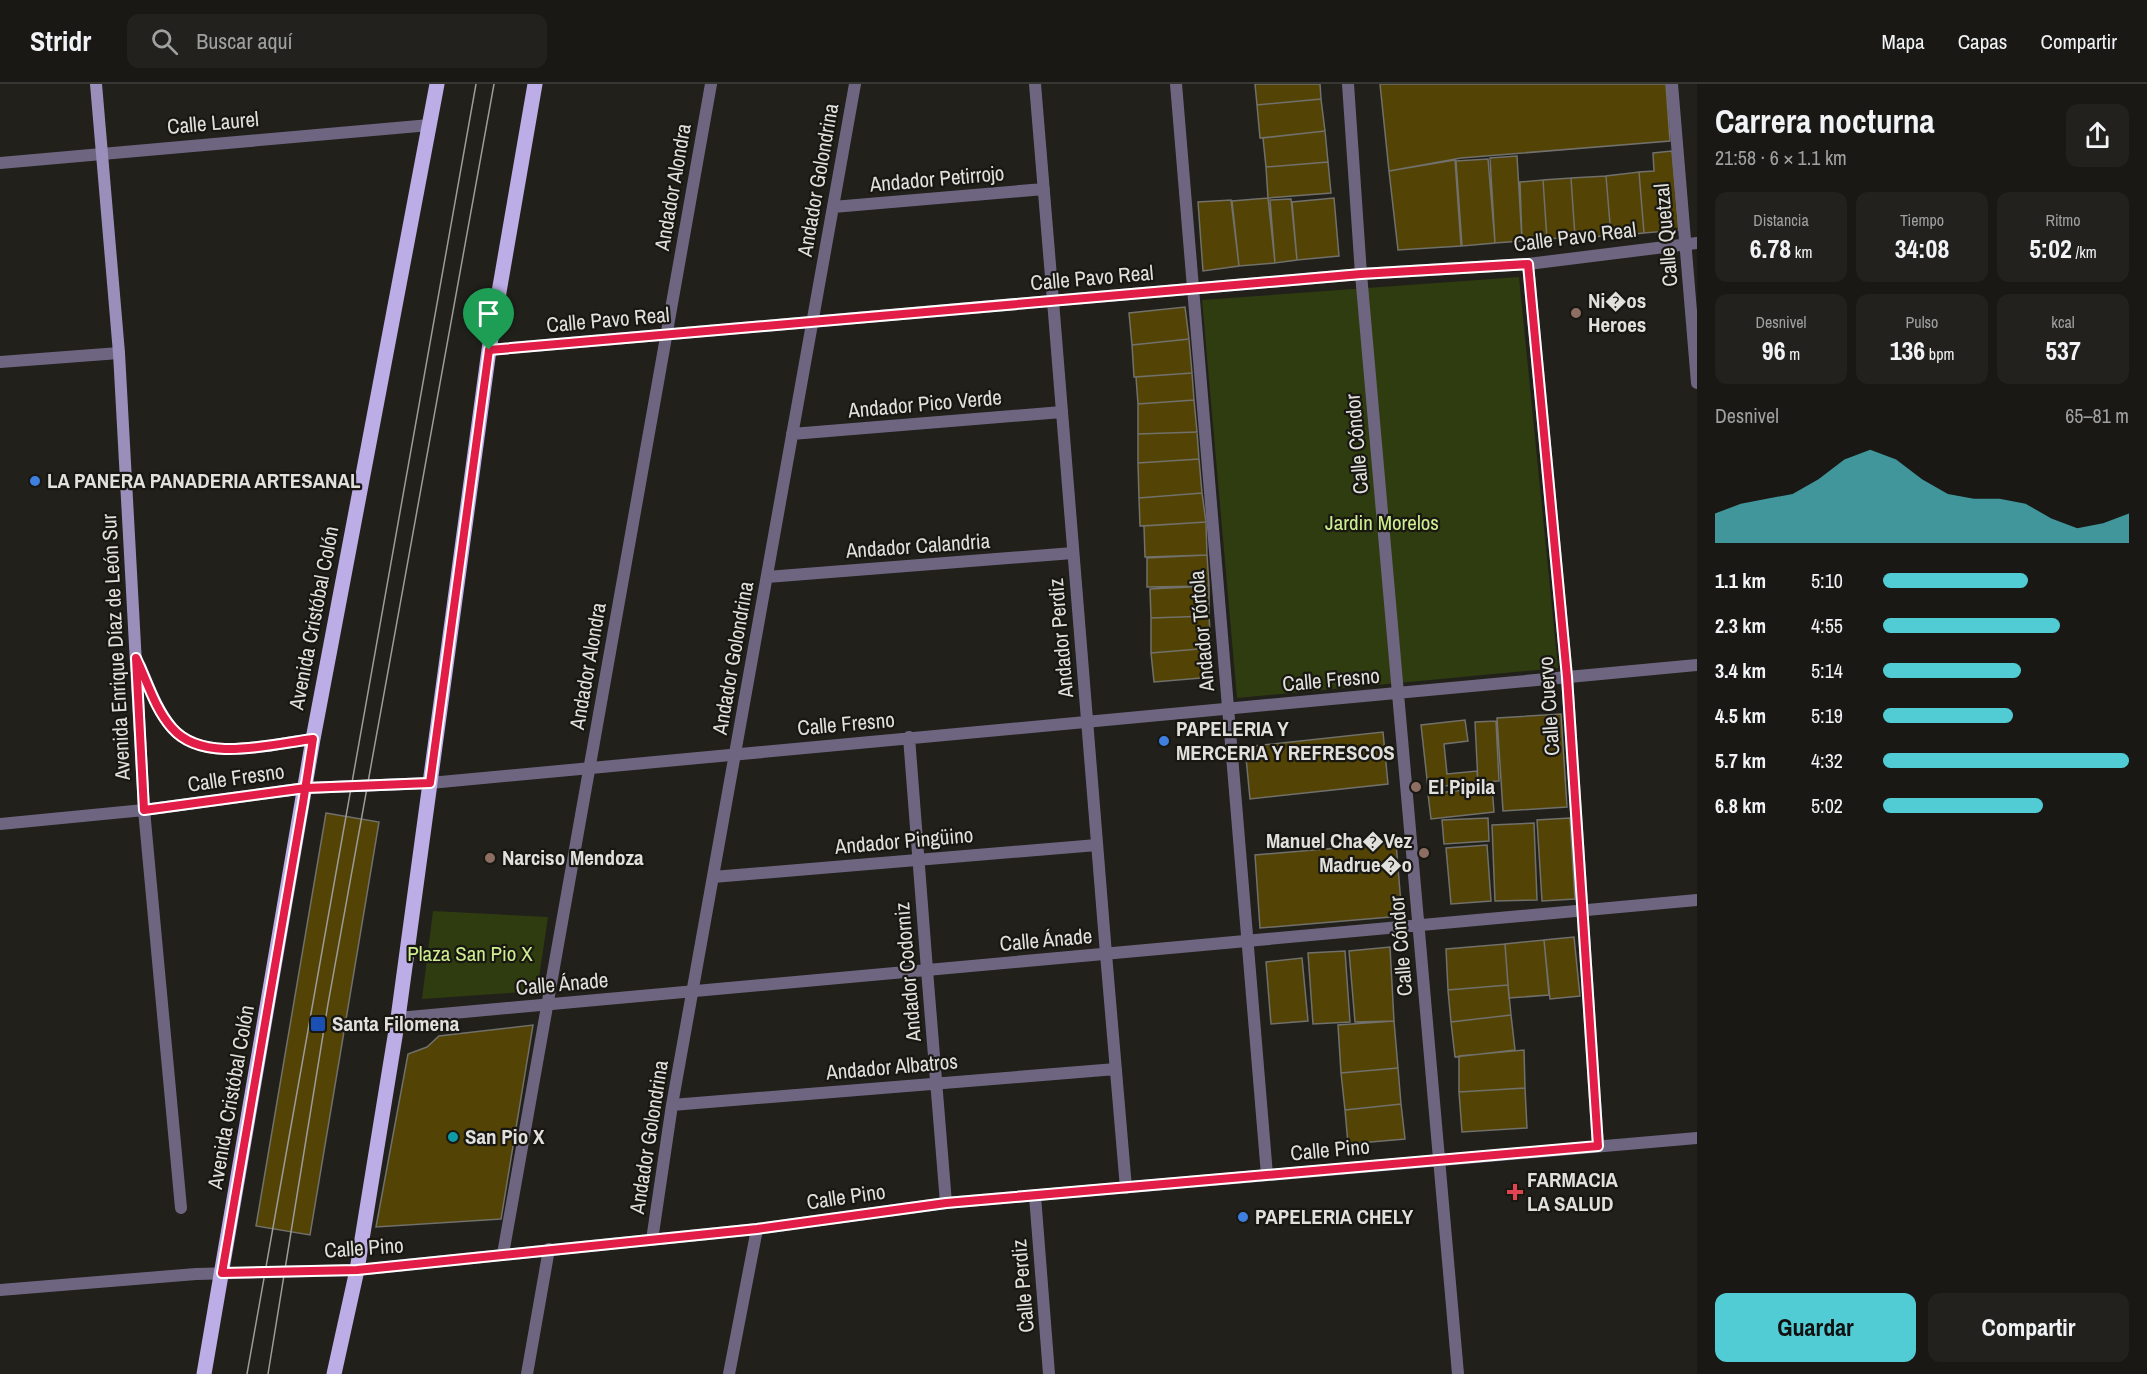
<!DOCTYPE html>
<html lang="es">
<head>
<meta charset="utf-8">
<style>
	body { margin:0; font-family:"Archivo Narrow",sans-serif; background:#22211d; color:#f1f3f6; height:100vh; display:flex; flex-direction:column; font-size:22px; white-space:nowrap }
	* { box-sizing:border-box; margin:0 }
	p { font-size:20px; color:#9fa0a0 }
	.icon { flex:none; width:33px; height:33px; fill:none; stroke:currentColor; stroke-width:2; stroke-linecap:round; stroke-linejoin:round }
	.map { position:relative; flex:1; overflow:hidden }
	.sheet { display:flex; flex-direction:column; background:#191814; width:450px }
	.sheet>* { flex:none }
	.pin { position:absolute; display:grid; place-items:center; width:51px; height:51px; color:#fff; margin:-62px -26px; border-radius:50% 50% 50% 0; rotate:-45deg; box-shadow:0 0 6px #0007 }
	.pin .icon { rotate:45deg }
	.round { display:grid; place-items:center; flex:none; width:63px; height:63px; border-radius:12px; background:#22211d }
	.summary { display:flex; align-items:center; justify-content:space-between; height:102px; padding:0 18px }
	h1 { font-size:33px; font-weight:700; line-height:45px }
	.stats { display:grid; grid-template-columns:repeat(3,1fr); gap:9px; height:102px; padding:6px 18px }
	.stats div { display:grid; align-content:center; border-radius:12px; background:#22211d; text-align:center }
	.stats b { font-size:26px; font-weight:700 }
	.stats small { font-size:16px; font-weight:400 }
	.stats p { font-size:16px }
	.chart { height:168px; padding:12px 18px }
	.chart p { display:flex; justify-content:space-between }
	.chart svg { width:100%; height:108px; margin-top:6px; fill:#51ccd4; opacity:.7 }
	.action { display:flex; gap:12px; margin-top:auto; padding:12px 18px }
	.action a { flex:1; height:69px; border-radius:12px; background:#51ccd4; color:#111; font-size:24px; font-weight:700; line-height:69px; text-align:center }
	.action a+a { background:#22211d; color:#f1f3f6 }
	ul { padding:0 18px; list-style:none; font-size:20px }
	li { display:grid; grid-template-columns:96px 72px 1fr; align-items:center; height:45px }
	li i { height:15px; border-radius:8px; background:#51ccd4 }
	header { display:flex; align-items:center; gap:36px; box-sizing:border-box; height:84px; padding:0 30px; background:#191814; border-bottom:2px solid #373734 }
	header strong { font-size:28px }
	nav { display:flex; gap:33px; margin-inline-start:auto; font-size:21px }
	.search { width:420px; height:54px; background:#22211d; display:flex; align-items:center; gap:15px; box-sizing:border-box; padding:0 21px; border-radius:12px; color:#9fa0a0; font-size:22px }
	main { display:flex; flex:1; min-height:0 }
	.map>svg:first-child { display:block }
	.green { fill:#2f3c10 }
	.building { fill:#534305; stroke:#71706a; stroke-width:1.5 }
	.lines { fill:none; stroke-linecap:round; stroke-linejoin:round }
	.pedestrian { stroke:#6e6681; stroke-width:12 }
	.minor { stroke:#6e6681; stroke-width:12 }
	.secondary { stroke:#9a8eba; stroke-width:12 }
	.primary { stroke:#bdade6; stroke-width:15 }
	.tram { stroke:#9d9c99; stroke-width:1.5 }
	.route-casing { stroke:#fff; stroke-width:12 }
	.route { stroke:#e11d48; stroke-width:8 }
	.education-dot { fill:#8d6e63; stroke:#181712; stroke-width:2 }
	.shop-dot { fill:#3f7fe0; stroke:#181712; stroke-width:2 }
	.transit-dot { fill:#1a4fb4; stroke:#181712; stroke-width:2 }
	.culture-dot { fill:#0f9aa8; stroke:#181712; stroke-width:2 }
	.health-dot { fill:#e0444e; stroke:#181712; stroke-width:2 }
	.labels { text-anchor:middle; stroke-width:4.5; stroke-linejoin:round; paint-order:stroke }
	.street-label { font-size:21px; fill:#e1e0dd; stroke:#181712 }
	.poi-label { font-size:21px; font-weight:bold; fill:#e1e0dd; stroke:#181712; text-anchor:start }
	.park-label { font-size:21px; fill:#ceee8f; stroke:#181712 }
</style>
</head>
<body>
<header>
<strong>Stridr</strong>
<div class="search"><svg class="icon" aria-label="search" viewBox="0 0 24 24"><circle cx="10" cy="10" r="6"/><path d="M15 15l6 6"/></svg>Buscar aquí</div>
<nav><a>Mapa</a><a>Capas</a><a>Compartir</a></nav>
</header>
<main>
<div class="map">
<svg width="1697" height="1290" viewBox="0 0 1697 1290">
	<rect width="100%" height="100%" fill="#21201b"/>
	<path class="green" d="M1519,193L1558,584L1237,614L1202,216Z
		M433,827L548,833L537,907L422,915Z"/>
	<path class="building" d="M1255,0H1320L1321,15L1257,21Z
		M1380,0H1666L1670,57L1461,74L1389,87Z
		M1321,15L1325,47L1260,54L1257,21Z
		M1325,47L1328,78L1266,83L1263,54Z
		M1672,67L1679,146L1644,149L1639,88L1654,87L1653,69Z
		M1517,72L1522,157L1495,159L1490,74Z
		M1488,75L1495,159L1462,162L1456,77Z
		M1455,76L1461,162L1398,166L1389,87Z
		M1328,78L1331,109L1268,114L1266,83Z
		M1639,88L1644,149L1611,152L1606,92Z
		M1606,92L1611,152L1575,153L1571,94Z
		M1571,94L1575,153L1547,155L1543,96Z
		M1543,96L1547,156L1522,157L1520,98Z
		M1268,114L1275,179L1239,182L1232,117Z
		M1334,114L1339,172L1297,176L1292,118Z
		M1291,115L1297,176L1275,179L1270,116Z
		M1231,116L1239,182L1203,187L1198,118Z
		M1185,223L1189,255L1132,261L1129,229Z
		M1189,255L1192,289L1134,293L1132,261Z
		M1192,289L1194,316L1138,320L1136,293Z
		M1194,316L1197,348L1138,350V320Z
		M1197,348L1199,375L1138,379V350Z
		M1199,375L1202,409L1139,414L1138,379Z
		M1202,409L1206,438L1140,442L1139,414Z
		M1206,438L1207,471L1145,473L1144,442Z
		M1207,471L1209,502L1147,503V474Z
		M1209,502V532L1151,534L1150,505Z
		M1209,532L1211,564L1151,569V534Z
		M1211,564L1213,593L1154,598L1151,569Z
		M1561,630L1567,723L1503,727L1497,634Z
		M1465,636L1468,657L1444,660L1447,690L1477,687L1478,698L1428,704L1421,641Z
		M1496,637L1499,697L1478,698L1475,638Z
		M1383,648L1388,700L1250,715L1245,663Z
		M1492,703L1494,728L1431,735L1428,710Z
		M326,729L379,738L310,1151L256,1142Z
		M1488,734L1489,757L1444,760L1442,736Z
		M1570,734L1575,815L1542,817L1537,736Z
		M1534,739L1537,816L1495,817L1492,741Z
		M1396,759L1402,832L1260,844L1255,771Z
		M1487,761L1491,817L1451,820L1446,764Z
		M1574,853L1580,912L1550,915L1544,856Z
		M1544,856L1549,911L1509,914L1505,860Z
		M1505,860L1508,901L1448,906L1446,865Z
		M1390,863L1394,937L1355,938L1349,867Z
		M1345,867L1350,938L1313,940L1308,869Z
		M1302,874L1308,937L1271,940L1266,878Z
		M1508,901L1511,931L1451,938L1448,906Z
		M1511,931L1515,966L1455,973L1451,938Z
		M1394,937L1398,984L1341,989L1338,941Z
		M533,941L501,1135L376,1143L408,970L427,963L439,952Z
		M1524,966L1525,1004L1459,1008V972Z
		M1398,984L1401,1020L1345,1026L1341,989Z
		M1525,1004L1527,1044L1462,1048L1459,1008Z
		M1401,1020L1405,1055L1348,1060L1345,1026Z"/>
	<g class="lines">
		<path class="pedestrian" d="M1035,0L1053,217
			M1176,0L1267,1091
			M1672,0L1697,299
			M833,123L1044,105
			M1528,180L1567,593L1598,1062
			M792,350L1062,328
			M767,493L1073,469
			M713,793L1097,761
			M1106,870L1126,1104
			M927,886L946,1119
			M672,1021L1116,985
			M652,1156L672,1021L855,0
			M503,1170L711,0"/>
		<path class="minor" d="M1348,0L1361,190L1458,1290
			M0,79L430,41
			M1053,217L1106,870
			M489,266L1361,190L1528,180L1697,159
			M0,278L119,269
			M909,653L927,886
			M430,699L1697,581
			M0,740L144,726L181,1124
			M398,934L1697,816
			M1035,1112L1049,1290
			M0,1206L196,1190L357,1186L757,1145L946,1119L1697,1054
			M527,1290L549,1165
			M729,1290L757,1145"/>
		<path class="secondary" d="M96,0L119,269L144,726L306,704L430,699
			M140,582C149,603 157,626 172,644C203,680 271,660 313,655"/>
		<path class="primary" d="M204,1290L313,655L437,0
			M334,1290L357,1186L398,934L489,266L535,0"/>
		<path class="tram" d="M247,1290L476,0
			M268,1290L328,920L494,0"/>
	</g>
	<g class="lines">
		<defs>
			<path id="route" d="M489,266L430,699L306,704L144,726L136,574C147,597 155,625 172,644C203,680 271,660 313,655L303,719L222,1189L357,1186L757,1145L946,1119L1598,1062L1567,593L1528,180L1361,190L489,266"/>
		</defs>
		<use href="#route" class="route-casing"/>
		<use href="#route" class="route"/>
	</g>
	<g class="education-dot">
		<circle cx="1576" cy="229" r="6"/>
		<circle cx="1416" cy="703" r="6"/>
		<circle cx="1424" cy="769" r="6"/>
		<circle cx="490" cy="774" r="6"/>
	</g>
	<g class="shop-dot">
		<circle cx="35" cy="397" r="6"/>
		<circle cx="1164" cy="657" r="6"/>
		<circle cx="1243" cy="1133" r="6"/>
	</g>
	<rect class="transit-dot" x="310" y="932" width="16" height="16" rx="3"/>
	<circle class="culture-dot" cx="453" cy="1053" r="6"/>
	<path class="health-dot" d="M1512 1099h6v6h6v6h-6v6h-6v-6h-6v-6h6z"/>
	<g class="labels">
		<g class="street-label">
			<text transform="translate(213 39) rotate(-5)" y="7">Calle Laurel</text>
			<text transform="translate(937 95) rotate(-5)" y="7">Andador Petirrojo</text>
			<text transform="translate(818 96) rotate(-80)" y="7">Andador Golondrina</text>
			<text transform="translate(673 103) rotate(-80)" y="7">Andador Alondra</text>
			<text transform="translate(1666 151) rotate(-95)" y="7">Calle Quetzal</text>
			<text transform="translate(1575 153) rotate(-7)" y="7">Calle Pavo Real</text>
			<text transform="translate(1092 194) rotate(-5)" y="7">Calle Pavo Real</text>
			<text transform="translate(608 236) rotate(-5)" y="7">Calle Pavo Real</text>
			<text transform="translate(925 320) rotate(-5)" y="7">Andador Pico Verde</text>
			<text transform="translate(1357 360) rotate(-95)" y="7">Calle Cóndor</text>
			<text transform="translate(918 462) rotate(-4)" y="7">Andador Calandria</text>
			<text transform="translate(314 534) rotate(-79)" y="7">Avenida Cristóbal Colón</text>
			<text transform="translate(1202 547) rotate(-95)" y="7">Andador Tórtola</text>
			<text transform="translate(1061 554) rotate(-95)" y="7">Andador Perdiz</text>
			<text transform="translate(116 563) rotate(-93)" y="7">Avenida Enrique Díaz de León Sur</text>
			<text transform="translate(733 574) rotate(-80)" y="7">Andador Golondrina</text>
			<text transform="translate(588 582) rotate(-80)" y="7">Andador Alondra</text>
			<text transform="translate(1331 596) rotate(-5)" y="7">Calle Fresno</text>
			<text transform="translate(1549 622) rotate(-94)" y="7">Calle Cuervo</text>
			<text transform="translate(846 640) rotate(-5)" y="7">Calle Fresno</text>
			<text transform="translate(236 694) rotate(-8)" y="7">Calle Fresno</text>
			<text transform="translate(904 757) rotate(-5)" y="7">Andador Pingüino</text>
			<text transform="translate(1046 856) rotate(-5)" y="7">Calle Ánade</text>
			<text transform="translate(1401 862) rotate(-95)" y="7">Calle Cóndor</text>
			<text transform="translate(908 888) rotate(-95)" y="7">Andador Codorniz</text>
			<text transform="translate(562 900) rotate(-5)" y="7">Calle Ánade</text>
			<text transform="translate(892 983) rotate(-5)" y="7">Andador Albatros</text>
			<text transform="translate(231 1013) rotate(-80)" y="7">Avenida Cristóbal Colón</text>
			<text transform="translate(649 1053) rotate(-81)" y="7">Andador Golondrina</text>
			<text transform="translate(1330 1066) rotate(-5)" y="7">Calle Pino</text>
			<text transform="translate(846 1113) rotate(-8)" y="7">Calle Pino</text>
			<text transform="translate(364 1164) rotate(-4)" y="7">Calle Pino</text>
			<text transform="translate(1023 1202) rotate(-95)" y="7">Calle Perdiz</text>
		</g>
		<g class="poi-label">
			<text x="1588" y="224">Ni�os<tspan x="1588" dy="24">Heroes</tspan></text>
			<text x="47" y="404">LA PANERA PANADERIA ARTESANAL</text>
			<text x="1176" y="652">PAPELERIA Y<tspan x="1176" dy="24">MERCERIA Y REFRESCOS</tspan></text>
			<text x="1428" y="710">El Pipila</text>
			<text x="1412" y="764" text-anchor="end">Manuel Cha�Vez<tspan x="1412" dy="24">Madrue�o</tspan></text>
			<text x="502" y="781">Narciso Mendoza</text>
			<text x="332" y="947">Santa Filomena</text>
			<text x="465" y="1060">San Pio X</text>
			<text x="1527" y="1103">FARMACIA<tspan x="1527" dy="24">LA SALUD</tspan></text>
			<text x="1255" y="1140">PAPELERIA CHELY</text>
		</g>
		<g class="park-label">
			<text x="1382" y="446">Jardin Morelos</text>
			<text x="470" y="877">Plaza San Pio X</text>
		</g>
	</g>
</svg>
<div class="pin" style="left:489px;top:266px;background:#1e9e55"><svg class="icon" aria-label="arrive" viewBox="0 0 24 24"><path d="M6 21V4h12l-3 4 3 4H6"/></svg></div>
</div>
<section class="sheet">
<div class="summary"><div><h1>Carrera nocturna</h1><p>21:58 · 6 × 1.1 km</p></div><a class="round"><svg class="icon" aria-label="share" viewBox="0 0 24 24"><path d="M12 15V3M7 8l5-5 5 5M5 13v7h14v-7"/></svg></a></div>
<div class="stats">
<div><p>Distancia</p><b>6.78<small> km</small></b></div>
<div><p>Tiempo</p><b>34:08</b></div>
<div><p>Ritmo</p><b>5:02<small> /km</small></b></div>
</div>
<div class="stats">
<div><p>Desnivel</p><b>96<small> m</small></b></div>
<div><p>Pulso</p><b>136<small> bpm</small></b></div>
<div><p>kcal</p><b>537</b></div>
</div>
<div class="chart"><p><span>Desnivel</span>65–81 m</p>
<svg viewBox="0 0 160 44" preserveAspectRatio="none"><path d="M0 44V32L10 28L20 26L30 24L40 18L50 10L60 6L70 10L80 18L90 24L100 26L110 26L120 28L130 34L140 38L150 36L160 32V44z"/></svg>
</div>
<ul>
<li><b>1.1 km</b>5:10<i style="width:59%"></i></li>
<li><b>2.3 km</b>4:55<i style="width:72%"></i></li>
<li><b>3.4 km</b>5:14<i style="width:56%"></i></li>
<li><b>4.5 km</b>5:19<i style="width:53%"></i></li>
<li><b>5.7 km</b>4:32<i style="width:100%"></i></li>
<li><b>6.8 km</b>5:02<i style="width:65%"></i></li>
</ul>
<div class="action"><a>Guardar</a><a>Compartir</a></div>
</section>
</main>
</body>
</html>
